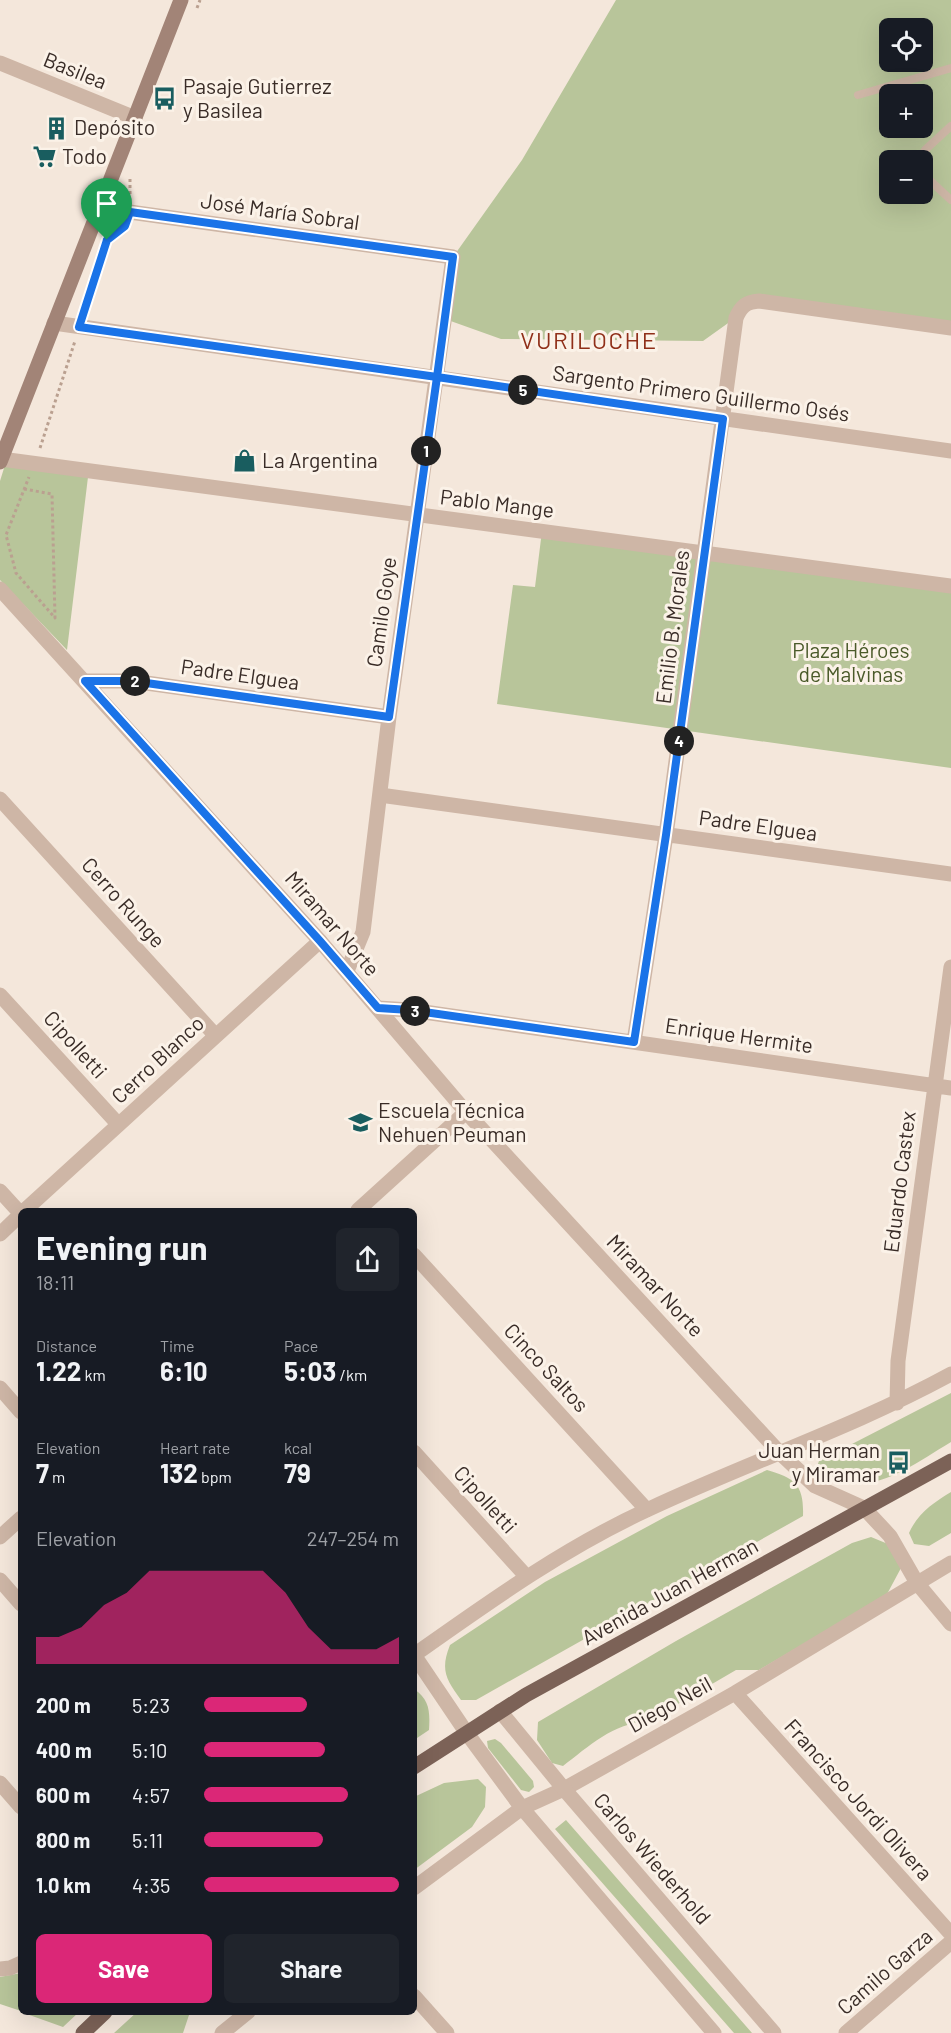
<!DOCTYPE html>
<html lang="en">
<head>
<meta charset="utf-8">
<style>
	body { margin:0; font-family:Barlow,sans-serif; background:#20242c; color:#f1f3f6; height:100vh; display:flex; flex-direction:column; font-size:22px; white-space:nowrap }
	* { box-sizing:border-box; margin:0 }
	p { font-size:20px; color:#9ea1a6 }
	.icon { flex:none; width:33px; height:33px; fill:none; stroke:currentColor; stroke-width:2; stroke-linecap:round; stroke-linejoin:round }
	.map { position:relative; flex:1; overflow:hidden }
	.drawer { position:absolute; left:18px; top:1208px; width:399px; height:807px; display:flex; flex-direction:column; background:#171b24; border-radius:9px; box-shadow:0 6px 24px #0002 }
	.drawer>* { flex:none }
	.buttons { position:absolute; left:879px; top:18px; display:grid; gap:12px }
	.buttons a { display:grid; place-items:center; width:54px; height:54px; border-radius:9px; background:#171b24; box-shadow:0 6px 24px #0002; font-size:30px }
	.pin { position:absolute; display:grid; place-items:center; width:51px; height:51px; color:#fff; margin:-62px -26px; border-radius:50% 50% 50% 0; rotate:-45deg; box-shadow:0 0 6px #0007 }
	.pin .icon { rotate:45deg }
	.km { position:absolute; width:30px; height:30px; margin:-15px; border-radius:50%; background:#222; color:#fff; font-size:16px; line-height:30px; text-align:center }
	.round { display:grid; place-items:center; flex:none; width:63px; height:63px; border-radius:9px; background:#20242c }
	.headline { display:flex; align-items:center; justify-content:space-between; height:102px; padding:0 18px }
	h1 { font-size:33px; font-weight:700; line-height:45px }
	.figures { display:grid; grid-template-columns:repeat(3,1fr); gap:9px; height:102px; padding:6px 18px }
	.figures div { display:grid; align-content:center }
	.figures b { font-size:26px; font-weight:700 }
	.figures small { font-size:16px; font-weight:400 }
	.figures p { font-size:16px }
	.chart { height:168px; padding:12px 18px }
	.chart p { display:flex; justify-content:space-between }
	.chart svg { width:100%; height:108px; margin-top:6px; fill:#db2777; opacity:.7 }
	.primary-button { display:flex; gap:12px; margin-top:auto; padding:12px 18px }
	.primary-button a { flex:1; height:69px; border-radius:9px; background:#db2777; color:#fff; font-size:24px; font-weight:700; line-height:69px; text-align:center }
	.primary-button a+a { background:#20242c; color:#f1f3f6 }
	ul { padding:0 18px; list-style:none; font-size:20px }
	li { display:grid; grid-template-columns:96px 72px 1fr; align-items:center; height:45px }
	li i { height:15px; border-radius:8px; background:#db2777 }
	.map>svg:first-child { display:block }
	.green { fill:#b8c59a; fill-rule:evenodd }
	.lines { fill:none; stroke-linecap:round; stroke-linejoin:round }
	.path { stroke:#baa090; stroke-width:3; stroke-dasharray:3 3; stroke-linecap:butt }
	.service { stroke:#ceb6a6; stroke-width:8 }
	.minor { stroke:#ceb6a6; stroke-width:15 }
	.tertiary { stroke:#ceb6a6; stroke-width:15 }
	.secondary { stroke:#a28477; stroke-width:15 }
	.primary { stroke:#7c6257; stroke-width:15 }
	.route-casing { stroke:#fff; stroke-width:12 }
	.route { stroke:#1a73e8; stroke-width:8 }
	.labels { text-anchor:middle; stroke-width:6; stroke-linejoin:round; paint-order:stroke }
	.street-label { font-size:21px; fill:#392c27; stroke:#fbf2e8 }
	.poi-label { font-size:21px; fill:#392c27; stroke:#fbf2e8; text-anchor:start }
	.park-label { font-size:21px; fill:#4a5a29; stroke:#fbf2e8 }
	.quarter-label { font-size:24px; letter-spacing:1.5px; fill:#902f19; stroke:#fbf2e8 }
</style>
</head>
<body>
<div class="map">
<svg width="951" height="2033" viewBox="0 0 951 2033">
	<rect width="100%" height="100%" fill="#f4e7db"/>
	<path class="green" d="M616,0H951V328L759,301L703,341L501,339L445,319L453,257L522,160ZM890,28H922V62H890ZM890,94H922V128H890ZM890,160H922V194H890Z
		M5,465L88,477L67,650L0,580V481Z
		M542,531L951,586V768L497,704L513,585L535,587Z
		M951,1393V1442C906,1469 867,1502 815,1472L819,1461Z
		M767,1470C796,1478 804,1486 803,1516L476,1700H461C446,1679 440,1670 450,1645L545,1582L667,1516Z
		M951,1492V1533L929,1546L914,1544L909,1533C918,1513 933,1503 951,1492Z
		M871,1537L888,1544L901,1568L886,1596L759,1670H736L647,1722C614,1722 588,1747 563,1766L552,1763L537,1740L538,1722L676,1641L852,1543Z
		M414,1689C430,1700 430,1712 429,1730L414,1740Z
		M495,1739L501,1743L533,1781L534,1787L529,1792L521,1790L488,1748L487,1741Z
		M478,1779L486,1787L485,1807L472,1827L414,1870V1797L444,1783Z
		M566,1820L752,2033H734L555,1829Z
		M21,1973V2011L0,2004V1977Z
		M21,2012H79L63,2027Z
		M137,2012H190L183,2033H114Z"/>
	<g class="lines">
		<path class="path" d="M197,8L200,0
			M130,179V196
			M84,311L107,240L123,227
			M40,448L75,341
			M24,489L52,494L55,618L16,573L6,535L29,477"/>
		<path class="service" d="M858,95L951,68
			M919,160L925,150L951,126
			M922,173L951,200"/>
		<path class="minor" d="M0,63L135,118
			M101,208L453,257L389,717L363,932L347,971
			M54,323L951,451
			M85,681H132L389,717
			M380,795L951,874
			M0,799L215,1035
			M0,995L118,1124
			M378,1008L410,1010L951,1088
			M634,1042L666,835L736,318C741,306 746,302 759,301L951,328
			M0,1191L21,1214L0,1234
			M25,1210L320,941
			M358,1210L466,1112
			M414,1255L647,1510
			M0,1388L21,1412
			M897,1403L898,1361L951,967
			M414,1452L526,1576
			M864,1508L890,1536L917,1583L951,1624
			M0,1537L21,1518
			M0,1580L21,1604
			M735,1693L951,1934
			M466,1732L414,1655C489,1602 564,1548 649,1509C749,1462 854,1427 951,1374
			M0,1783L21,1807
			M414,1888L522,1808L564,1789L735,1693L951,1563
			M0,1969L10,1968L21,1963
			M414,1996L447,2033
			M222,2033L248,2012
			M846,2033L951,1942"/>
		<path class="tertiary" d="M1,459L951,586
			M0,589L320,941L466,1112L779,1452L815,1486L864,1508
			M500,1711L564,1789L774,2033
			M466,1732L522,1808L714,2033"/>
		<path class="secondary" d="M0,462L181,0"/>
		<path class="primary" d="M414,1767L526,1695L951,1461
			M83,2033L105,2012"/>
	</g>
	<g class="lines">
		<defs>
			<path id="route" d="M107,240L79,327L437,377L389,717L132,681H85L320,941L378,1008L410,1010L634,1042L666,835L723,419L437,377L453,257L130,212L125,226L107,240"/>
		</defs>
		<use href="#route" class="route-casing"/>
		<use href="#route" class="route"/>
	</g>
	<defs>
		<symbol id="bus-bare" viewBox="-9 -9 18 18"><path d="M-5-6H5V4H4V6H2V4H-2V6H-4V4H-5ZM-3.5-4V0h7V-4ZM-3.5 1.2v1.5H-2V1.2ZM2 1.2v1.5H3.5V1.2Z" fill="#195d5f" stroke="#fbf2e8" stroke-width="2.5" paint-order="stroke"/></symbol>
		<symbol id="building-bare" viewBox="-9 -9 18 18"><path d="M-4-6H4V6H1V3H-1V6H-4ZM-2.5-4.3h1.7v1.8h-1.7ZM.8-4.3h1.7v1.8H.8ZM-2.5-1h1.7V.8h-1.7ZM.8-1h1.7V.8H.8Z" fill="#195d5f" stroke="#fbf2e8" stroke-width="2.5" paint-order="stroke"/></symbol>
		<symbol id="supermarket-bare" viewBox="-9 -9 18 18"><path d="M-6-5.5h2.5l.6 2H6L4.5 2H-2.5L-4.4-4H-6ZM-1.5 3.2a1.3 1.3 0 1 0 .1 0ZM3 3.2a1.3 1.3 0 1 0 .1 0Z" fill="#195d5f" stroke="#fbf2e8" stroke-width="2.5" paint-order="stroke"/></symbol>
		<symbol id="shop-bare" viewBox="-9 -9 18 18"><path d="M-5-2.5h2.3a2.7 3.5 0 0 1 5.4 0H5L5.5 6h-11ZM-1.5-2.5h3a1.5 2.3 0 0 0-3 0Z" fill="#195d5f" stroke="#fbf2e8" stroke-width="2.5" paint-order="stroke"/></symbol>
		<symbol id="school-bare" viewBox="-9 -9 18 18"><path d="M0-5L7-2L0 1L-7-2ZM-4 1L0 2.5L4 1V4Q0 6-4 4Z" fill="#195d5f" stroke="#fbf2e8" stroke-width="2.5" paint-order="stroke"/></symbol>
	</defs>
	<g fill-rule="evenodd">
		<use href="#bus-bare" x="148" y="82" width="33" height="33"/>
		<use href="#building-bare" x="40" y="112" width="33" height="33"/>
		<use href="#supermarket-bare" x="28" y="140" width="33" height="33"/>
		<use href="#shop-bare" x="228" y="444" width="33" height="33"/>
		<use href="#school-bare" x="344" y="1106" width="33" height="33"/>
		<use href="#bus-bare" x="882" y="1446" width="33" height="33"/>
	</g>
	<g class="labels">
		<g class="street-label">
			<text transform="translate(75 71) rotate(22)" y="7">Basilea</text>
			<text transform="translate(280 212) rotate(8)" y="7">José María Sobral</text>
			<text transform="translate(701 394) rotate(8)" y="7">Sargento Primero Guillermo Osés</text>
			<text transform="translate(497 504) rotate(7)" y="7">Pablo Mange</text>
			<text transform="translate(382 612) rotate(-82)" y="7">Camilo Goye</text>
			<text transform="translate(673 627) rotate(-83)" y="7">Emilio B. Morales</text>
			<text transform="translate(240 675) rotate(8)" y="7">Padre Elguea</text>
			<text transform="translate(758 826) rotate(8)" y="7">Padre Elguea</text>
			<text transform="translate(123 903) rotate(48)" y="7">Cerro Runge</text>
			<text transform="translate(332 924) rotate(49)" y="7">Miramar Norte</text>
			<text transform="translate(739 1036) rotate(8)" y="7">Enrique Hermite</text>
			<text transform="translate(75 1045) rotate(48)" y="7">Cipolletti</text>
			<text transform="translate(158 1060) rotate(-43)" y="7">Cerro Blanco</text>
			<text transform="translate(900 1182) rotate(-83)" y="7">Eduardo Castex</text>
			<text transform="translate(655 1286) rotate(47)" y="7">Miramar Norte</text>
			<text transform="translate(546 1368) rotate(47)" y="7">Cinco Saltos</text>
			<text transform="translate(485 1500) rotate(48)" y="7">Cipolletti</text>
			<text transform="translate(670 1592) rotate(-29)" y="7">Avenida Juan Herman</text>
			<text transform="translate(670 1705) rotate(-29)" y="7">Diego Neil</text>
			<text transform="translate(858 1800) rotate(48)" y="7">Francisco Jordi Olivera</text>
			<text transform="translate(652 1859) rotate(49)" y="7">Carlos Wiederhold</text>
			<text transform="translate(885 1972) rotate(-41)" y="7">Camilo Garza</text>
		</g>
		<g class="poi-label">
			<text x="183" y="94">Pasaje Gutierrez<tspan x="183" dy="24">y Basilea</tspan></text>
			<text x="74" y="135">Depósito</text>
			<text x="62" y="164">Todo</text>
			<text x="262" y="468">La Argentina</text>
			<text x="378" y="1118">Escuela Técnica<tspan x="378" dy="24">Nehuen Peuman</tspan></text>
			<text x="880" y="1458" text-anchor="end">Juan Herman<tspan x="880" dy="24">y Miramar</tspan></text>
		</g>
		<g class="park-label">
			<text x="851" y="658">Plaza Héroes<tspan x="851" dy="24">de Malvinas</tspan></text>
		</g>
		<g class="quarter-label">
			<text x="589" y="349">VURILOCHE</text>
		</g>
	</g>
</svg>
<div class="buttons">
<a><svg class="icon" aria-label="locate" viewBox="0 0 24 24"><circle cx="12" cy="12" r="6"/><path d="M12 2v4M12 18v4M2 12h4M18 12h4"/></svg></a>
<a>+</a>
<a>−</a>
</div>
<div class="pin" style="left:107px;top:240px;background:#1e9e55"><svg class="icon" aria-label="arrive" viewBox="0 0 24 24"><path d="M6 21V4h12l-3 4 3 4H6"/></svg></div>
<b class="km" style="left:426px;top:451px">1</b>
<b class="km" style="left:135px;top:681px">2</b>
<b class="km" style="left:415px;top:1011px">3</b>
<b class="km" style="left:679px;top:741px">4</b>
<b class="km" style="left:523px;top:390px">5</b>
<section class="drawer">
<div class="headline"><div><h1>Evening run</h1><p>18:11</p></div><a class="round"><svg class="icon" aria-label="share" viewBox="0 0 24 24"><path d="M12 15V3M7 8l5-5 5 5M5 13v7h14v-7"/></svg></a></div>
<div class="figures">
<div><p>Distance</p><b>1.22<small> km</small></b></div>
<div><p>Time</p><b>6:10</b></div>
<div><p>Pace</p><b>5:03<small> /km</small></b></div>
</div>
<div class="figures">
<div><p>Elevation</p><b>7<small> m</small></b></div>
<div><p>Heart rate</p><b>132<small> bpm</small></b></div>
<div><p>kcal</p><b>79</b></div>
</div>
<div class="chart"><p><span>Elevation</span>247–254 m</p>
<svg viewBox="0 0 160 44" preserveAspectRatio="none"><path d="M0 44V33L10 33L20 29L30 20L40 15L50 6L60 6L70 6L80 6L90 6L100 6L110 15L120 29L130 38L140 38L150 38L160 33V44z"/></svg>
</div>
<ul>
<li><b>200 m</b>5:23<i style="width:53%"></i></li>
<li><b>400 m</b>5:10<i style="width:62%"></i></li>
<li><b>600 m</b>4:57<i style="width:74%"></i></li>
<li><b>800 m</b>5:11<i style="width:61%"></i></li>
<li><b>1.0 km</b>4:35<i style="width:100%"></i></li>
</ul>
<div class="primary-button"><a>Save</a><a>Share</a></div>
</section>
</div>
</body>
</html>
